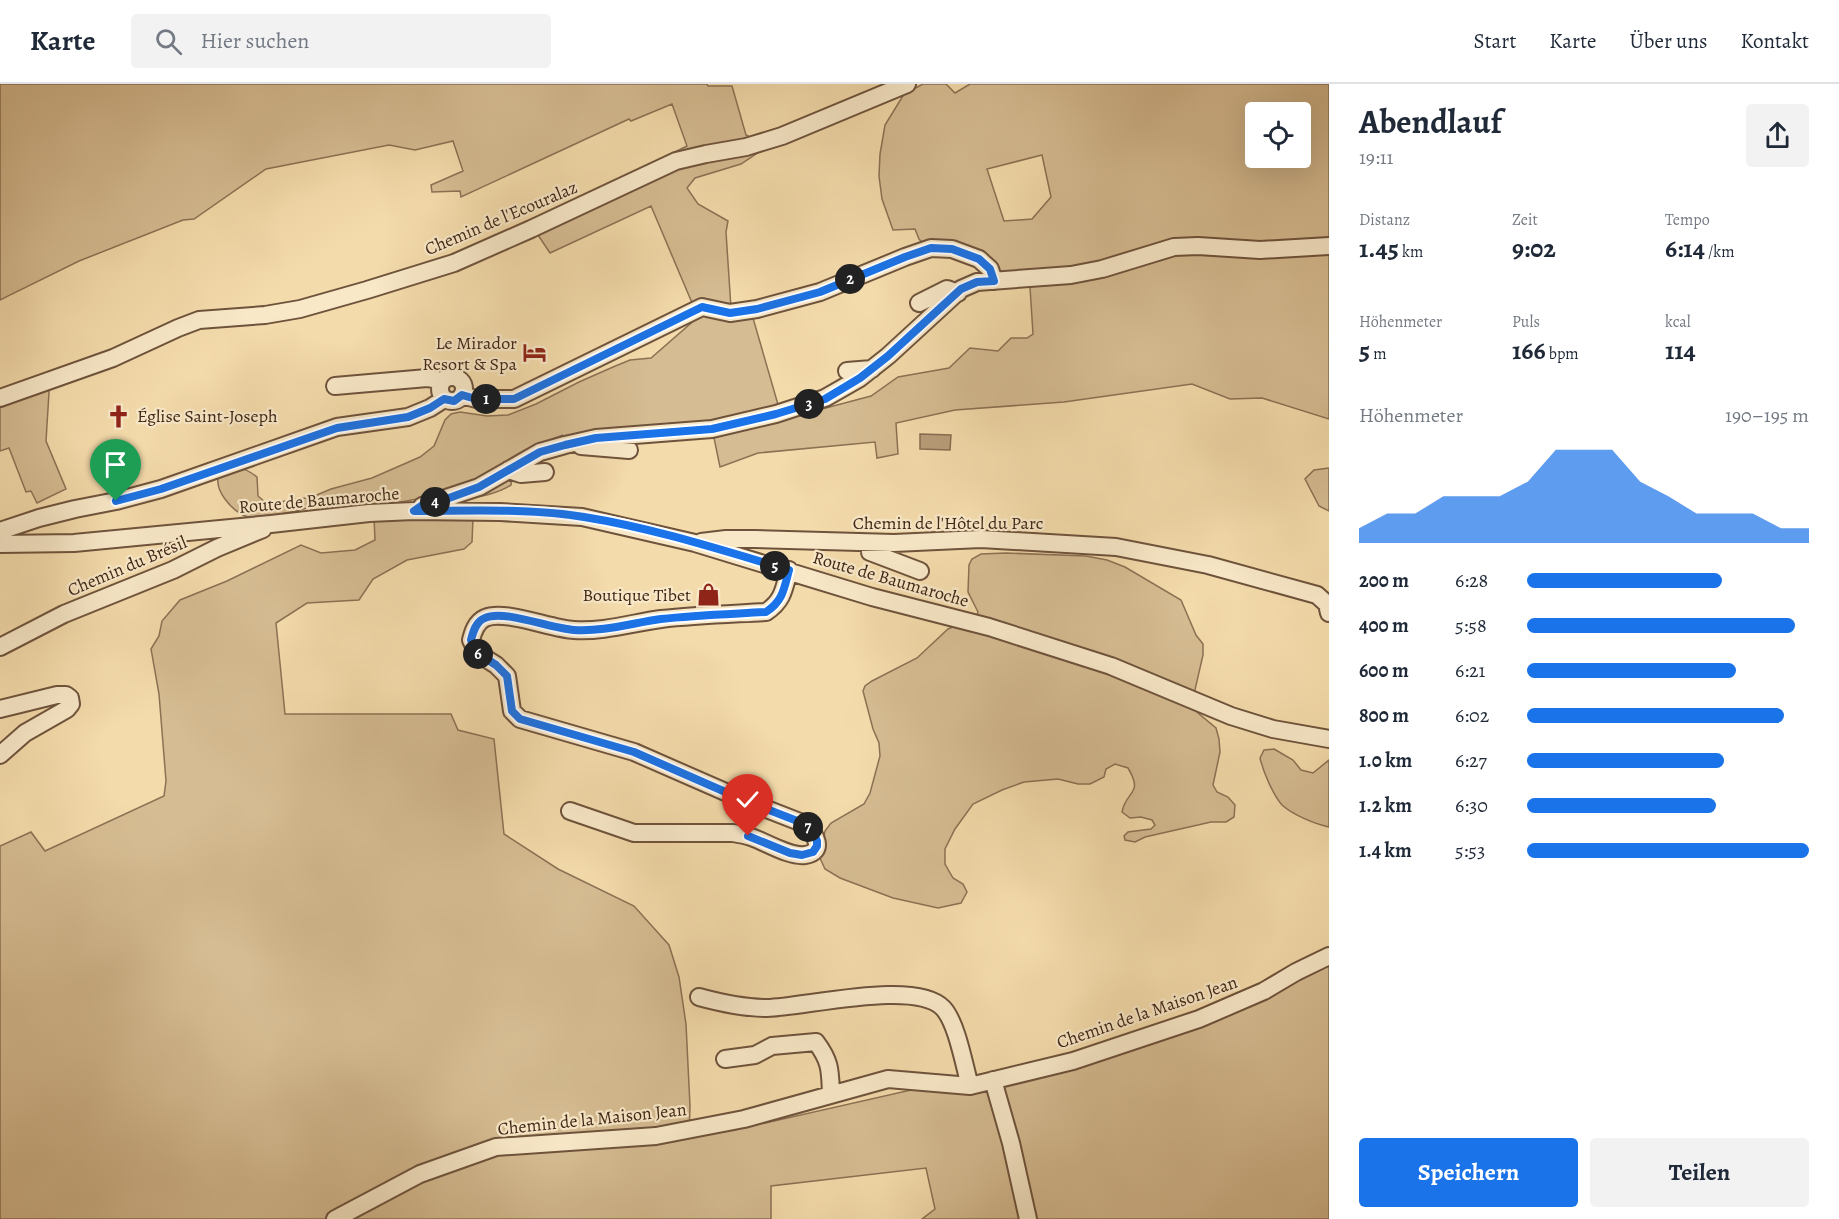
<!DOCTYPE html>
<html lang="de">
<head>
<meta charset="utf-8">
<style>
	body { margin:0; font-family:Alegreya,serif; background:#f2f2f3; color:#1f2937; height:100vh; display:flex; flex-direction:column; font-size:22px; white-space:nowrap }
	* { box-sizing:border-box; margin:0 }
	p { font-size:20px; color:#747a83 }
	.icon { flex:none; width:33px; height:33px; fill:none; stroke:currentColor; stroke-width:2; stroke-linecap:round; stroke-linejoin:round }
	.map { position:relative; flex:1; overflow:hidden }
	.sheet { display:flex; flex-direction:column; background:#fff; width:510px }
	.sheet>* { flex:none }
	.controls { position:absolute; left:1245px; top:18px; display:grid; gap:12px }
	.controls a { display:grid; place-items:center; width:66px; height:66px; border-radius:6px; background:#fff; box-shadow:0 6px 24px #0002; font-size:30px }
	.pin { position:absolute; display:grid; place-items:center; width:51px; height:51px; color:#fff; margin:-62px -26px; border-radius:50% 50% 50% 0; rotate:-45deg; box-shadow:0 0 6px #0007 }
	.pin .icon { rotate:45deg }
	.km { position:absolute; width:30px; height:30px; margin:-15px; border-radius:50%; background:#222; color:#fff; font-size:16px; line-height:30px; text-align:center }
	.round { display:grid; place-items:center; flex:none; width:63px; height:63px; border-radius:6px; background:#f2f2f3 }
	.headline { display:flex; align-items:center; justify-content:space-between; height:102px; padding:0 30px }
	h1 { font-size:33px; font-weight:600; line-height:45px }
	.stats { display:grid; grid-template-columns:repeat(3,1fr); gap:9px; height:102px; padding:6px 30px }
	.stats div { display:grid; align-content:center }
	.stats b { font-size:26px; font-weight:600 }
	.stats small { font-size:16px; font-weight:400 }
	.stats p { font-size:16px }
	.chart { height:168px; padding:12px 30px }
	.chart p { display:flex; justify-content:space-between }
	.chart svg { width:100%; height:108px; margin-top:6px; fill:#1a73e8; opacity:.7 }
	.button { display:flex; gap:12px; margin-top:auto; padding:12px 30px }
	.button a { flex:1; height:69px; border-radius:6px; background:#1a73e8; color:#fff; font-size:24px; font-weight:600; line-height:69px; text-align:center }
	.button a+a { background:#f2f2f3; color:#1f2937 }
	ul { padding:0 30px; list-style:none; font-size:20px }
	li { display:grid; grid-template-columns:96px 72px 1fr; align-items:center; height:45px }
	li i { height:15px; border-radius:8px; background:#1a73e8 }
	header { display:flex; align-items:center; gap:36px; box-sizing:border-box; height:84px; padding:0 30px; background:#fff; border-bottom:2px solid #e0e1e3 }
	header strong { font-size:28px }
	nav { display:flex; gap:33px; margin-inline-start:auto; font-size:21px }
	.search { width:420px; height:54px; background:#f2f2f3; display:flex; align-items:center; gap:15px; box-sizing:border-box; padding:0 21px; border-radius:6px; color:#747a83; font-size:22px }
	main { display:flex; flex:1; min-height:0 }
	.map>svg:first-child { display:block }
	.green { fill:#d6bc92; stroke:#8c7154; stroke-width:1.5; fill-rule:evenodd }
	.water { fill:#b79d79; stroke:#886d52; stroke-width:1.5 }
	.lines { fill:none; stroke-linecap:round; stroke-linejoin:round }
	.minor-casing { stroke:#6e533c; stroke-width:20 }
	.minor { stroke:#f8e8c8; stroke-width:16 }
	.route-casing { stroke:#fff; stroke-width:12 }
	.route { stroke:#1a73e8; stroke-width:8 }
	.labels { text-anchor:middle; stroke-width:4.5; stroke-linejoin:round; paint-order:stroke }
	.street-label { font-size:18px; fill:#412617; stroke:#f8e8c8 }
	.poi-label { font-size:18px; fill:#412617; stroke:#f8e8c8; text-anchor:end }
</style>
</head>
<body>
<header>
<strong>Karte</strong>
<div class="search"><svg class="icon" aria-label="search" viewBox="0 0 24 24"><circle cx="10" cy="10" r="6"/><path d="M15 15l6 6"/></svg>Hier suchen</div>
<nav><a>Start</a><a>Karte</a><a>Über uns</a><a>Kontakt</a></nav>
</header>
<main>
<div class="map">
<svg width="1329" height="1135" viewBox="0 0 1329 1135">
	<rect width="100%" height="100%" fill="#f4dbab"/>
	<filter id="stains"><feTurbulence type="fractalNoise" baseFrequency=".00333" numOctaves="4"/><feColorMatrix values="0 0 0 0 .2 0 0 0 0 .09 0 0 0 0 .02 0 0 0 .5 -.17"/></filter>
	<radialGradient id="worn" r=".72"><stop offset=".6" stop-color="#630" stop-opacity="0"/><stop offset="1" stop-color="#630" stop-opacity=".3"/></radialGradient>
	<path class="green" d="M0,0H707L708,2H732L746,51L768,62L741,80L695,94L687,104L698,120L728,137L726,148L731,224L753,234L779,324L807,329L871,312L898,293L949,284L970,264L998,267L1011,254H1027L1033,250L1030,203L1034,191L984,187L976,179L931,168L919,155L915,145L893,146L882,115L879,92L880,70L885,41L904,10L923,0H946L955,9L970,0H1329V335L1262,314L1230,315L1192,300L1064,318L955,326L896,339L898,370L877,374L875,358L758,369L720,383L713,349L542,371L563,351L542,359L512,395L511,401C497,410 476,414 459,416C445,417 431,414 418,415C399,418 381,422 363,422C351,422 338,415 327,416C321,417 315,422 310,423C299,427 256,436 247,433C232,427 213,406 219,390C236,383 242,381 257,393L258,412L265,418L272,419L312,413L331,405L372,394L420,373L434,362L445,336L451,330L460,328L487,332L508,331L536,320L579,298L613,283L630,276L651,274L698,233L651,122L550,169L530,139L687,62L672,20L631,37L629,35L461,113L460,107L432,108L431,101L463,87L453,57L415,66L389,61L266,85L194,135L183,136L79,177L0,216ZM1256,28H1300V74H1256ZM1042,71L1051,113L1032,135L1004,137L987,85Z
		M50,292L46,357L66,405L37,419L31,407L26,408L9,364L0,367V307Z
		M1329,384V427L1319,422L1305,395L1314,386Z
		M374,433L473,434L472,458L464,465L407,476L373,495L359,516L307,519L276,539L285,630H451L458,646L494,655L504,750L558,785L634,822L669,861L679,893L686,940L690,1022L689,1052L734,1046L1065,971L1184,933L1261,901L1329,865V1135H922L935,1125L926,1084L771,1102V1135H0V762L31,748L45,767L164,712L166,697L159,610L151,565L159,552L162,537L180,516L227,497L301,461L321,469L355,466L375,456Z
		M1006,469L1086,472L1107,476L1125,483L1181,516L1196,551L1203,560V571L1194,610V622L1198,629L1216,644L1219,655L1220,668L1213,701L1217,708L1228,713L1235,721L1234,733L1226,738H1211L1145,753L1135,758L1125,756L1124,752L1128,748L1151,745L1155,741L1152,736L1141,733L1130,734L1122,728C1126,706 1144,711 1128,684L1115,680L1106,685L1104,693L1090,700H1078L1058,695L1024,698L1002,706L973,720L955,745L945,765V780L953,794L963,800L967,808L961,819L938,824L893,814L840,794L825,785L819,772L825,747L831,739L864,720L870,709L880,672L879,659L873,645L863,607L865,602L872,597L917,574L948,545L976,533L978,528L968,508L969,481L972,475L981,470Z
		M1274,665L1293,676L1301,686L1313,689L1329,676V743C1315,740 1293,731 1282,721C1273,711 1263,687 1260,674L1264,666Z"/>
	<path class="water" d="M920,350L951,351L950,366L920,365Z"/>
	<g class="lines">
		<defs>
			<path id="minor" d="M919,219L947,205L958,209
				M847,287L872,285
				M440 305a12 12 0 1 1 24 0a12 12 0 1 1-24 0Z
				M335,302L427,294L443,297
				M462,311L476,315H514L702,223L730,229L757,225L820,208L905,173L931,164L952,165L979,175L990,185L994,197
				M0,314L113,274L178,244L199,236L265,231L300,225L367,206L454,179L531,145L676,77L706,70L746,63L782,52L907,0
				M581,362L629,366
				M508,386L521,390L545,388
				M422,422L479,403L540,368L565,361L596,354L712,345L776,330L825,314L860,294L888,272L961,205L977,198L1071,191L1102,185L1174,163L1198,162L1260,166L1329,162
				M0,447L39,434L75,425L116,417L161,405L337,343L408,333L430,324L444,315
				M701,458L726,455H754L894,459L981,455L1116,463L1208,481L1317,511L1327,520L1329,529
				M870,459V468L920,487
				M0,460L74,459L271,440L369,429L414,427L500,428L582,433L695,459L872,513L989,543L1111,582L1231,632L1273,645L1329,655
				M0,563L64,530L173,486L217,464L263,445
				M0,625L57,611H66L70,614L71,620L67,625L25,649L0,671
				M570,727L634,749H733C739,750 745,751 751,753C766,758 789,773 805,771C826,768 815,749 805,740L746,717L634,668L520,635L512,627L507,592L496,581L477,569L471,556C473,548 476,538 485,534C504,525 551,545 574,546C603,548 632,539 661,535C696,531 731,530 766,528C783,517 784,505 789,486
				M699,913C721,919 744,924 767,924C806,923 916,895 943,924C957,939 964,981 970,1002
				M725,975L755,971L772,962L816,958C831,978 830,987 831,1010
				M993,996L1011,1059L1028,1135
				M335,1135L420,1090L496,1063L656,1052L744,1035L888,995L970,1002L1073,977L1199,935L1264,907L1296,888L1329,872"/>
		</defs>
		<use href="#minor" class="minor-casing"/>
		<use href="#minor" class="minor"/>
	</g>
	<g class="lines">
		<defs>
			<path id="route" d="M116,417L161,405L337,344L408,333L430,324L444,315L454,317L462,311L476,315H514L702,223L730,229L757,225L820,208L905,173L931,164L952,165L979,175L990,185L994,197L977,198L961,205L888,272L860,294L825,315L776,330L712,345L596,354L565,361L540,368L479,403L449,414L424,420L414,427C469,427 530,424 584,433C653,444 721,466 789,486C784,505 783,517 766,528C731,530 695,531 661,535C632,539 603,548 574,546C551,545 504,525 485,534C476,537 473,548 471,556L477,569L496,581L507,592L512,627L520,635L634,668L746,717L805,740L814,750L817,757V762L813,768L802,771L790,769L748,752"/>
		</defs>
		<use href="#route" class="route-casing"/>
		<use href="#route" class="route"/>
	</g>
	<defs>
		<symbol id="hotel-bare" viewBox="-9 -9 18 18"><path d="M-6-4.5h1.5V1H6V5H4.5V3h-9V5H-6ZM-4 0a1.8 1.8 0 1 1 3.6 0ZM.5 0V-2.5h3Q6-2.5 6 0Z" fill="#8f2418" stroke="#f8e8c8" stroke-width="2.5" paint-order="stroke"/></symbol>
		<symbol id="church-bare" viewBox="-9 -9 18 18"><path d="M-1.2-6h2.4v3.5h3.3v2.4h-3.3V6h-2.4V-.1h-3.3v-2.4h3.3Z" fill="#8f2418" stroke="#f8e8c8" stroke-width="2.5" paint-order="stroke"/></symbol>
		<symbol id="shop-bare" viewBox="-9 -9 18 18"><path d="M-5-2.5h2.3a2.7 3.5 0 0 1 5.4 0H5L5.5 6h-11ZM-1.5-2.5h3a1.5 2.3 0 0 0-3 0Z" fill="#8f2418" stroke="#f8e8c8" stroke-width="2.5" paint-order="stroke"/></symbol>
	</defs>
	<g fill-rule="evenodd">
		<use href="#hotel-bare" x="518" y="252" width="33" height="33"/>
		<use href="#church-bare" x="102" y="316" width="33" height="33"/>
		<use href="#shop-bare" x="692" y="494" width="33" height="33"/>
	</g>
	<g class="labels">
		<g class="street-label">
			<text transform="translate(501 134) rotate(-23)" y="6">Chemin de l'Ecouralaz</text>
			<text transform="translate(319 416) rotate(-5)" y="6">Route de Baumaroche</text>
			<text x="948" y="445">Chemin de l'Hôtel du Parc</text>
			<text transform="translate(127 482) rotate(-23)" y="6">Chemin du Brésil</text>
			<text transform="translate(891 495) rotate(16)" y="6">Route de Baumaroche</text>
			<text transform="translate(1147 928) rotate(-19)" y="6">Chemin de la Maison Jean</text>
			<text transform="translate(592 1035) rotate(-6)" y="6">Chemin de la Maison Jean</text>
		</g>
		<g class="poi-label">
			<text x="517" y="265">Le Mirador<tspan x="517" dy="21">Resort &amp; Spa</tspan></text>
			<text x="137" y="338" text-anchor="start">Église Saint-Joseph</text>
			<text x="691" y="517">Boutique Tibet</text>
		</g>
	</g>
	<rect width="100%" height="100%" filter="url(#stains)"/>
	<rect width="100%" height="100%" fill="url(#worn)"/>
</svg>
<div class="controls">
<a><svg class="icon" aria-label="locate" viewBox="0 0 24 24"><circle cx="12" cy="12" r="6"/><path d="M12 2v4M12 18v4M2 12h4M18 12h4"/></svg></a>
</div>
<div class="pin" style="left:116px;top:417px;background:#1e9e55"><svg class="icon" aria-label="arrive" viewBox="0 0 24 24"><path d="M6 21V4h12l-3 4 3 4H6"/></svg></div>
<div class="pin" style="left:748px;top:752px;background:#d93025"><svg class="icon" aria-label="check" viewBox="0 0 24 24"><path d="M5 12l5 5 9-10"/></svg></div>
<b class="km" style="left:486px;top:315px">1</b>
<b class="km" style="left:850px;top:195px">2</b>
<b class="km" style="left:809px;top:320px">3</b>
<b class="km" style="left:435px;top:418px">4</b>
<b class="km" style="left:775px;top:482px">5</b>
<b class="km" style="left:478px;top:570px">6</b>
<b class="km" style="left:808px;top:743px">7</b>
</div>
<section class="sheet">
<div class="headline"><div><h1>Abendlauf</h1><p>19:11</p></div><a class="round"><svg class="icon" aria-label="share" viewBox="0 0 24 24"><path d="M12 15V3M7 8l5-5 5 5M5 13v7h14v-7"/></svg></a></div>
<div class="stats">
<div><p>Distanz</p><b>1.45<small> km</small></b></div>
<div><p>Zeit</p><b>9:02</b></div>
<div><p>Tempo</p><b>6:14<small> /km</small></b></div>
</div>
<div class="stats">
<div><p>Höhenmeter</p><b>5<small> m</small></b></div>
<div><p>Puls</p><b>166<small> bpm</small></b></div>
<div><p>kcal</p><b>114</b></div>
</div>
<div class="chart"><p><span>Höhenmeter</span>190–195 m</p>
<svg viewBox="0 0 160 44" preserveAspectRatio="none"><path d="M0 44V38L10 32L20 32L30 25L40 25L50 25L60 19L70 6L80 6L90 6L100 19L110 25L120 32L130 32L140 32L150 38L160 38V44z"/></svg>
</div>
<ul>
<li><b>200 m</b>6:28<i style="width:69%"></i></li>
<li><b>400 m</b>5:58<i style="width:95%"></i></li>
<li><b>600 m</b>6:21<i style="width:74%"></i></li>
<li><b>800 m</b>6:02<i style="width:91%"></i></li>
<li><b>1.0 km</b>6:27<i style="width:70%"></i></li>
<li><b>1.2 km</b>6:30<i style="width:67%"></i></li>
<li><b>1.4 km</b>5:53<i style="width:100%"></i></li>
</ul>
<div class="button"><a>Speichern</a><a>Teilen</a></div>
</section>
</main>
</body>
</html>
